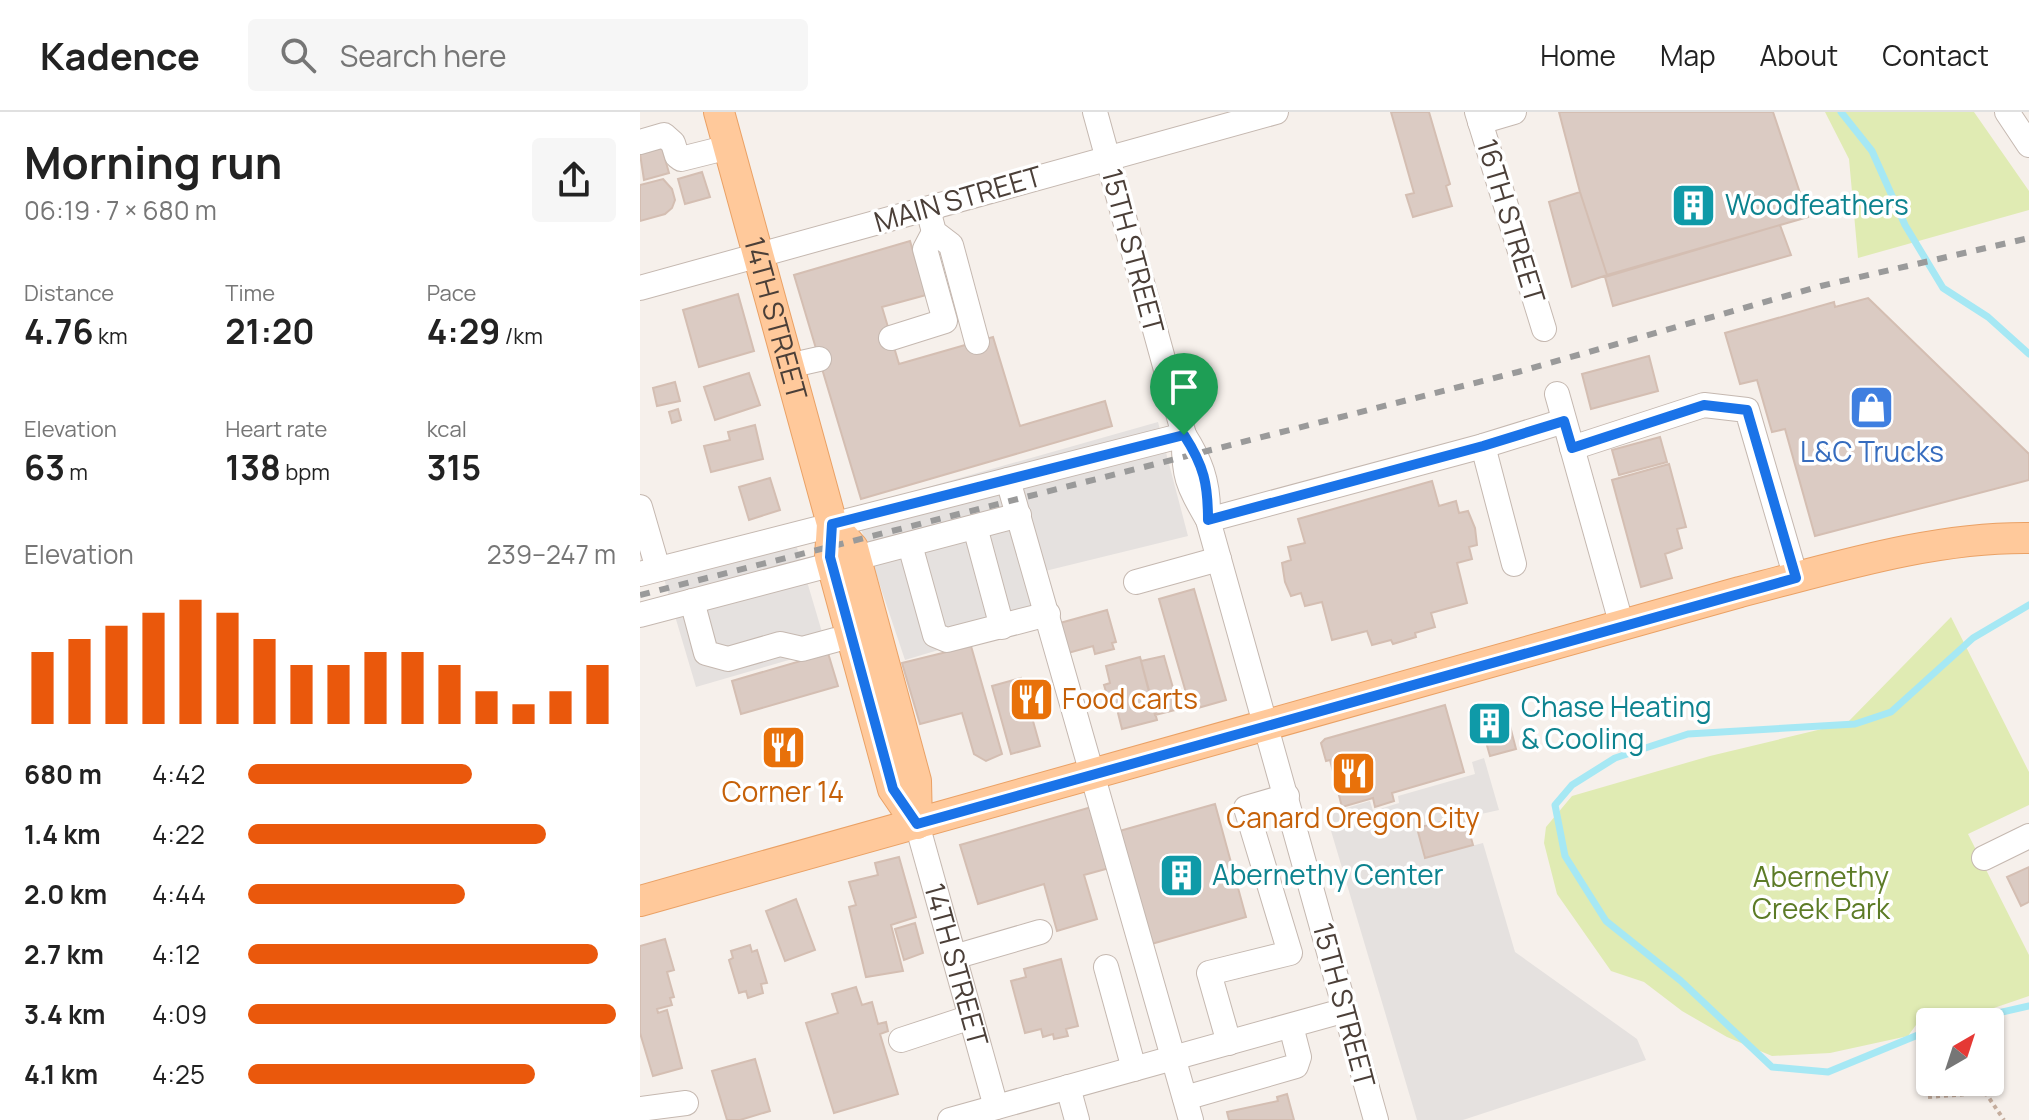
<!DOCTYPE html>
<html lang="en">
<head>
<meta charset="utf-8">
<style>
	body { margin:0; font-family:Manrope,sans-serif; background:#f6f6f6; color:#222; height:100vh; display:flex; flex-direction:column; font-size:30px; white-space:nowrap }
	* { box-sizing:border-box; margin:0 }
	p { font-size:26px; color:#767676 }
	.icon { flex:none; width:44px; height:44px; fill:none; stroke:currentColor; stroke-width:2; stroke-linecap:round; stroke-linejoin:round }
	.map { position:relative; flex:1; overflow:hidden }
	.side { display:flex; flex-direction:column; background:#fff; width:640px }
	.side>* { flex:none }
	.needle { width:52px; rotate:39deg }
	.controls { position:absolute; left:1276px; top:896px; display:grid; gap:16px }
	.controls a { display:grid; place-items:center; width:88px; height:88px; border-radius:8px; background:#fff; box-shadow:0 2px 6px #0004; font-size:40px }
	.pin { position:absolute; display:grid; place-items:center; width:68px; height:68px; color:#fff; margin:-82px -34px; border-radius:50% 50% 50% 0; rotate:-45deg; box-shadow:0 0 8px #0007 }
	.pin .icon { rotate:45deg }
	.round { display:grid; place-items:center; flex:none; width:84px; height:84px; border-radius:8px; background:#f6f6f6 }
	.overview { display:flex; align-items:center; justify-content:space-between; height:136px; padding:0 24px }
	h1 { font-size:44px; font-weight:700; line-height:60px }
	.figures { display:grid; grid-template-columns:repeat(3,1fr); gap:12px; height:136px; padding:8px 24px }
	.figures div { display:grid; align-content:center }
	.figures b { font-size:34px; font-weight:700 }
	.figures small { font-size:22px; font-weight:400 }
	.figures p { font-size:22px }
	.chart { height:224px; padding:16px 24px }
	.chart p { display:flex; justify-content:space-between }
	.chart svg { width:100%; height:144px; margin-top:8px; stroke:#ea580c; stroke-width:6 }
	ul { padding:0 24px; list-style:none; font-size:26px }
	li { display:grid; grid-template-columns:128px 96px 1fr; align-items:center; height:60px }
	li i { height:20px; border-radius:10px; background:#ea580c }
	header { display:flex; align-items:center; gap:48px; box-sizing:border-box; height:112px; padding:0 40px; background:#fff; border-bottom:2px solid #e0e0e0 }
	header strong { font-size:38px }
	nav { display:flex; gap:44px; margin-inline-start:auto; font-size:28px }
	.search { width:560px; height:72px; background:#f6f6f6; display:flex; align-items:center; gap:20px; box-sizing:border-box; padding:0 28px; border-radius:8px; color:#767676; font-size:30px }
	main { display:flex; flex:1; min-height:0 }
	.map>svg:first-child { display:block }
	.green { fill:#e0ebb3 }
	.parking { fill:#e5e1df }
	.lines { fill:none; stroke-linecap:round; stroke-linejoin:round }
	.stream { stroke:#a6e8f4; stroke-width:7 }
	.building { fill:#dbcbc3; stroke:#d4beb2; stroke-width:2 }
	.minor-casing { stroke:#c5b8b0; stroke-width:26 }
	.major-casing { stroke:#eaa165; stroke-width:32 }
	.path { stroke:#c5ad9d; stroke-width:4; stroke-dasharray:4 4; stroke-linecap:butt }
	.minor { stroke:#fff; stroke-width:24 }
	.major { stroke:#ffc99b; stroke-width:30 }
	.rail { stroke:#9a9a9a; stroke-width:6; stroke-dasharray:10 10; stroke-linecap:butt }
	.route-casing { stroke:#fff; stroke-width:16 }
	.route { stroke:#1a73e8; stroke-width:10 }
	.labels { text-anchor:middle; stroke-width:7; stroke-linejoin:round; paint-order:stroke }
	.street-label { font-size:28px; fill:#4b3f38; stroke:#fff }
	.culture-label { font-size:28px; fill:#0d838f; stroke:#fff; text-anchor:start }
	.shop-label { font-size:28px; fill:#366cbe; stroke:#fff }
	.food-label { font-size:28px; fill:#c56008; stroke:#fff }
	.park-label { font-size:28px; fill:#5c7b26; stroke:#fff }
</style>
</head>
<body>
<header>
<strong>Kadence</strong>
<div class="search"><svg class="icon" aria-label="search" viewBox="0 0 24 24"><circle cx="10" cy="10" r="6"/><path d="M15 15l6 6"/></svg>Search here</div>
<nav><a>Home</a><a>Map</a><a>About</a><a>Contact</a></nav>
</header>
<main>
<section class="side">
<div class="overview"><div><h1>Morning run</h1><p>06:19 · 7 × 680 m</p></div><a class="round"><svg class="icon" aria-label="share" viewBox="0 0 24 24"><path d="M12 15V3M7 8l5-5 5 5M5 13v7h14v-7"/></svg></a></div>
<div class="figures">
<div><p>Distance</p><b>4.76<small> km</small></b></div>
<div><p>Time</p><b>21:20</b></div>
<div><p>Pace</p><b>4:29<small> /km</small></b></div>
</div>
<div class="figures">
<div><p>Elevation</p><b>63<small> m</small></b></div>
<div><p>Heart rate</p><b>138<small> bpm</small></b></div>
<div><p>kcal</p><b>315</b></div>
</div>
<div class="chart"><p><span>Elevation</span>239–247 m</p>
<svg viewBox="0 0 160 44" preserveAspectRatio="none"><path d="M5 44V22M15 44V18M25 44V14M35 44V10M45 44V6M55 44V10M65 44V18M75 44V26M85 44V26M95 44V22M105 44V22M115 44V26M125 44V34M135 44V38M145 44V34M155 44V26"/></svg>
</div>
<ul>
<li><b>680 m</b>4:42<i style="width:61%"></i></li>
<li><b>1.4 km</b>4:22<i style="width:81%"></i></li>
<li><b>2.0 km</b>4:44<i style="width:59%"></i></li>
<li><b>2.7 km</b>4:12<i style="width:95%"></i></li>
<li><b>3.4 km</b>4:09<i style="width:100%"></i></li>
<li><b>4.1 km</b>4:25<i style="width:78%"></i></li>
</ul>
</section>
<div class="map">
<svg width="1389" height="1008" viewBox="0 0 1389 1008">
	<rect width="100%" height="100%" fill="#f6f0eb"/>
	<path class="green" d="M1185,0H1334L1389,79V98L1218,146L1209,47Z
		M1311,505L1389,660V693L1328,722L1389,843V884L1313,910H1290V916L1276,913L1268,924L1190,941L1132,944L1087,925L1042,899L1004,870L971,859L917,782L904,731L906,715L932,684L1070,644L1207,611Z"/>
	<path class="parking" d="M518,310L548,424L397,461L409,505L265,548L214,396Z
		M150,412L187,537L56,575L19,450Z
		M844,646L859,698L778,716L784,746L843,731L875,840L997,927L1006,948L823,1008H777L686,702L730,689L733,699L759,691L758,684L835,662L832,650Z"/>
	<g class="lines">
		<path class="stream" d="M1201,0L1232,39L1265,113L1303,176L1348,205L1389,242
			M1318,910L1389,894
			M1290,918L1188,960L1132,955L1041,869L966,809L925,744L915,693L932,673L975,646L1048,622L1215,612L1251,600L1333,526L1389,493"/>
	</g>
	<path class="building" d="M751,0H789L810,72L806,74L812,94L773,105L766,83L774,81Z
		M919,0H1133L1168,105L967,163L940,80Z
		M22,36L29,61L4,68L0,42Z
		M62,60L70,85L45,92L38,67Z
		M23,67L32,77L35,88L32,96L25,102L0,109V73Z
		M940,80L967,163L932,175L909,90Z
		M1140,113L1151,143L973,194L965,165Z
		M270,129L286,183L242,195L259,252L353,225L380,314L465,289L472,314L221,387L154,163Z
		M98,182L114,239L59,255L43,198Z
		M1228,186L1389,342V368L1175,424L1145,317L1132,320L1117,268L1100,272L1085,221L1194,190L1195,195Z
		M1009,244L1018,279L951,297L942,262Z
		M109,261L120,293L75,308L64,275Z
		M35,270L40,289L17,294L13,276Z
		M38,297L41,308L32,311L29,300Z
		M115,313L123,347L71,360L64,334L90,328L88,320Z
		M1020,325L1027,350L979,363L972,338Z
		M1029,352L1046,415L1037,417L1042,436L1025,442L1032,466L1001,475L972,368Z
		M130,366L140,398L109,408L99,375Z
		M792,369L799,394L816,389L819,401L828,399L835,416L837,433L829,435L832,447L817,451L827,491L791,501L795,515L775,521L776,525L753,532L751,528L732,533L727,519L692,528L682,490L665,494L661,481L651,484L645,470L642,451L651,448L648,435L665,431L658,407Z
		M554,477L586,588L551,598L519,487Z
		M467,498L476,530L472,531L474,537L455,542L453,534L428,541L420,511Z
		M331,534L362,642L346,649L334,642L322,601L280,612L262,551Z
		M188,541L198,574L101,602L92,569Z
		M524,544L539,597L515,603L501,549Z
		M500,545L517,608L482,617L473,581L467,583L464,573L470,571L466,554Z
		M381,566L400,634L371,642L352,574Z
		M864,591L876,637L850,644L844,623L835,625L829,600Z
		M805,593L824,660L752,681L754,689L735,695L733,686L702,695L690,648L686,649L681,631L685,627Z
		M575,692L606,805L508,833L476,720Z
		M455,694L473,755L444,763L457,807L417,819L404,772L338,792L320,733Z
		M825,704L833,733L785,746L777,716Z
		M259,745L276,805L251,813L263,859L226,865L209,795L216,793L209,770L238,763L235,751Z
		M1389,755V790L1381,794L1367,765Z
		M156,787L175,838L145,849L126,799Z
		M275,811L283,841L264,848L255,817Z
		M25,827L34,858L27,860L34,885L30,886L32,893L17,897L18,901L27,898L42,956L13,964L0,921V834Z
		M110,833L112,840L117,838L127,871L121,872L123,881L108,886L106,879L99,881L89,848L93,846L91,839Z
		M421,847L438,914L426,917L428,924L414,927L413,922L403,925L401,917L385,921L371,869L386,865L384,857Z
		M216,875L222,893L232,890L238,912L246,910L248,919L240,922L258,982L194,1001L166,911L198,901L192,882Z
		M115,947L130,999L100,1008H87L72,959Z
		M647,982L654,1008H589L587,1000L638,989L637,985Z"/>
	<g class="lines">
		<defs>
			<g id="minor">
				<path d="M455,0L544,323C543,365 548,373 568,408L736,1008"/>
				<path d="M837,0L904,217"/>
				<path d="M1367,0L1389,33"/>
				<path d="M840,10L874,0"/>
				<path d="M0,30L24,23L33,31L37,44L41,47L89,35"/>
				<path d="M290,105L294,120L311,133L337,230"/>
				<path d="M0,176L636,0"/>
				<path d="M251,226L305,209L285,137L294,120"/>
				<path d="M148,254L179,247"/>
				<path d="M917,282L982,514"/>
				<path d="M544,323C560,348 568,369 568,399"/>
				<path d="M843,334L874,452"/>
				<path d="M932,336L1064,293L1107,298L1156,466"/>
				<path d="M368,368L551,1008"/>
				<path d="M0,395L18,457"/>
				<path d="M568,408L843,334L924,309"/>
				<path d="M335,415L362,515"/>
				<path d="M270,433L295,523L307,528L408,502"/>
				<path d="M0,462L544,323"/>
				<path d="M496,470L579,447"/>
				<path d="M52,489L66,541L88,547L140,532L162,537L195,528"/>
				<path d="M0,503L379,403"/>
				<path id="s1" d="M277,712L356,995"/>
				<path d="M1344,746L1389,724"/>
				<path d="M314,845L400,820"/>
				<path d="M466,855L494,957"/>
				<path d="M261,928L331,905"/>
				<path d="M589,931L569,861L650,841L606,696L647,684"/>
				<path d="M428,975L437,1008"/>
				<path d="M545,986L656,954L659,945L651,914"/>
				<path d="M0,997L46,991"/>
				<path d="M310,1008L706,898"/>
			</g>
			<g id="major">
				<path id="s2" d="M79,0L192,412L190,445L253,677L277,712"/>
				<path d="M192,412L213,436L276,669L277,712"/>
				<path d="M0,789L1100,480C1194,456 1291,425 1389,426"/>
			</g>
		</defs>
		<use href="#minor" class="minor-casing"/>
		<use href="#major" class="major-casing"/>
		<path class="path" d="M1288,985L1342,981L1347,983L1364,1008"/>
		<use href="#minor" class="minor"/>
		<use href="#major" class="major"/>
		<path class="rail" d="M0,483L878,260L1181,174L1389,126"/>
	</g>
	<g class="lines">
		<defs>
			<path id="route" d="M1064,293L1107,298L1156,466L277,712L253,677L190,445L192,412L544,323C564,354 568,372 568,408L843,334L924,309L932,336Z"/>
		</defs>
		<use href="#route" class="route-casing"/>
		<use href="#route" class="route"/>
	</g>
	<defs>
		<symbol id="building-square" viewBox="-11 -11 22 22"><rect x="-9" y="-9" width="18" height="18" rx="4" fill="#0f9aa8" stroke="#fff"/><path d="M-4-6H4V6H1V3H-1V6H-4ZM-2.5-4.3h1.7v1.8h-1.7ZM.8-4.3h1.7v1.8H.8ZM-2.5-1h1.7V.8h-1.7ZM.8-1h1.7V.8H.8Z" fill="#fff"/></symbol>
		<symbol id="shop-square" viewBox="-11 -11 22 22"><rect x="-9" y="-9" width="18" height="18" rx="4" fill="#3f7fe0" stroke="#fff"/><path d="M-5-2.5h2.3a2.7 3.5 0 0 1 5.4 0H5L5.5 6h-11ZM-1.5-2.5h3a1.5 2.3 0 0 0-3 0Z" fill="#fff"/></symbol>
		<symbol id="restaurant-square" viewBox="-11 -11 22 22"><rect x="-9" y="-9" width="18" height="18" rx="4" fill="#e8710a" stroke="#fff"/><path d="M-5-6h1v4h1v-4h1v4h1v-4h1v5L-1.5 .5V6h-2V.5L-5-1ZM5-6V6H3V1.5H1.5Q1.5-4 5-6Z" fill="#fff"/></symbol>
	</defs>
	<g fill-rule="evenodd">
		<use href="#building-square" x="1028" y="68" width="51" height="51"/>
		<use href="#shop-square" x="1206" y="270" width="51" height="51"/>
		<use href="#restaurant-square" x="366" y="562" width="51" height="51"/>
		<use href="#building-square" x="824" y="586" width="51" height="51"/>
		<use href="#restaurant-square" x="118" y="610" width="51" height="51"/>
		<use href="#restaurant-square" x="688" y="636" width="51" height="51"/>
		<use href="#building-square" x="516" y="738" width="51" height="51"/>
	</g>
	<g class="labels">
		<g class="street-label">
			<text transform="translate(318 87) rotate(-16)" y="10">MAIN STREET</text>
			<text transform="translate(871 109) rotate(73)" y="10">16TH STREET</text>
			<text transform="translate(493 139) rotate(75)" y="10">15TH STREET</text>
			<text dy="10" stroke="none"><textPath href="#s2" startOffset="214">14TH STREET</textPath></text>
			<text dy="10" stroke="none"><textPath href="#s1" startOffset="146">14TH STREET</textPath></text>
			<text transform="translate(704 893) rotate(75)" y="10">15TH STREET</text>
		</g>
		<g class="culture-label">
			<text x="1085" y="103">Woodfeathers</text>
			<text x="881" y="605">Chase Heating<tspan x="881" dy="32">&amp; Cooling</tspan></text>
			<text x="572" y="773">Abernethy Center</text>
		</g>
		<g class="shop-label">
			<text x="1232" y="350">L&amp;C Trucks</text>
		</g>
		<g class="food-label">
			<text x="422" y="597" text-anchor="start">Food carts</text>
			<text x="143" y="690">Corner 14</text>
			<text x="713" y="716">Canard Oregon City</text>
		</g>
		<g class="park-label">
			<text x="1181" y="775">Abernethy<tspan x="1181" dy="32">Creek Park</tspan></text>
		</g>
	</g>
</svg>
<div class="controls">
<a><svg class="needle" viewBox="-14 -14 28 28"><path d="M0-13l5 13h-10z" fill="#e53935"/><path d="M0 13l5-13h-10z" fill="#767676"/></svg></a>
</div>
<div class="pin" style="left:544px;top:323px;background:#1e9e55"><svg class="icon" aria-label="arrive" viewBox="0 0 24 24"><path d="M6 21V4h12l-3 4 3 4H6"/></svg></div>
</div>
</main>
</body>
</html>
